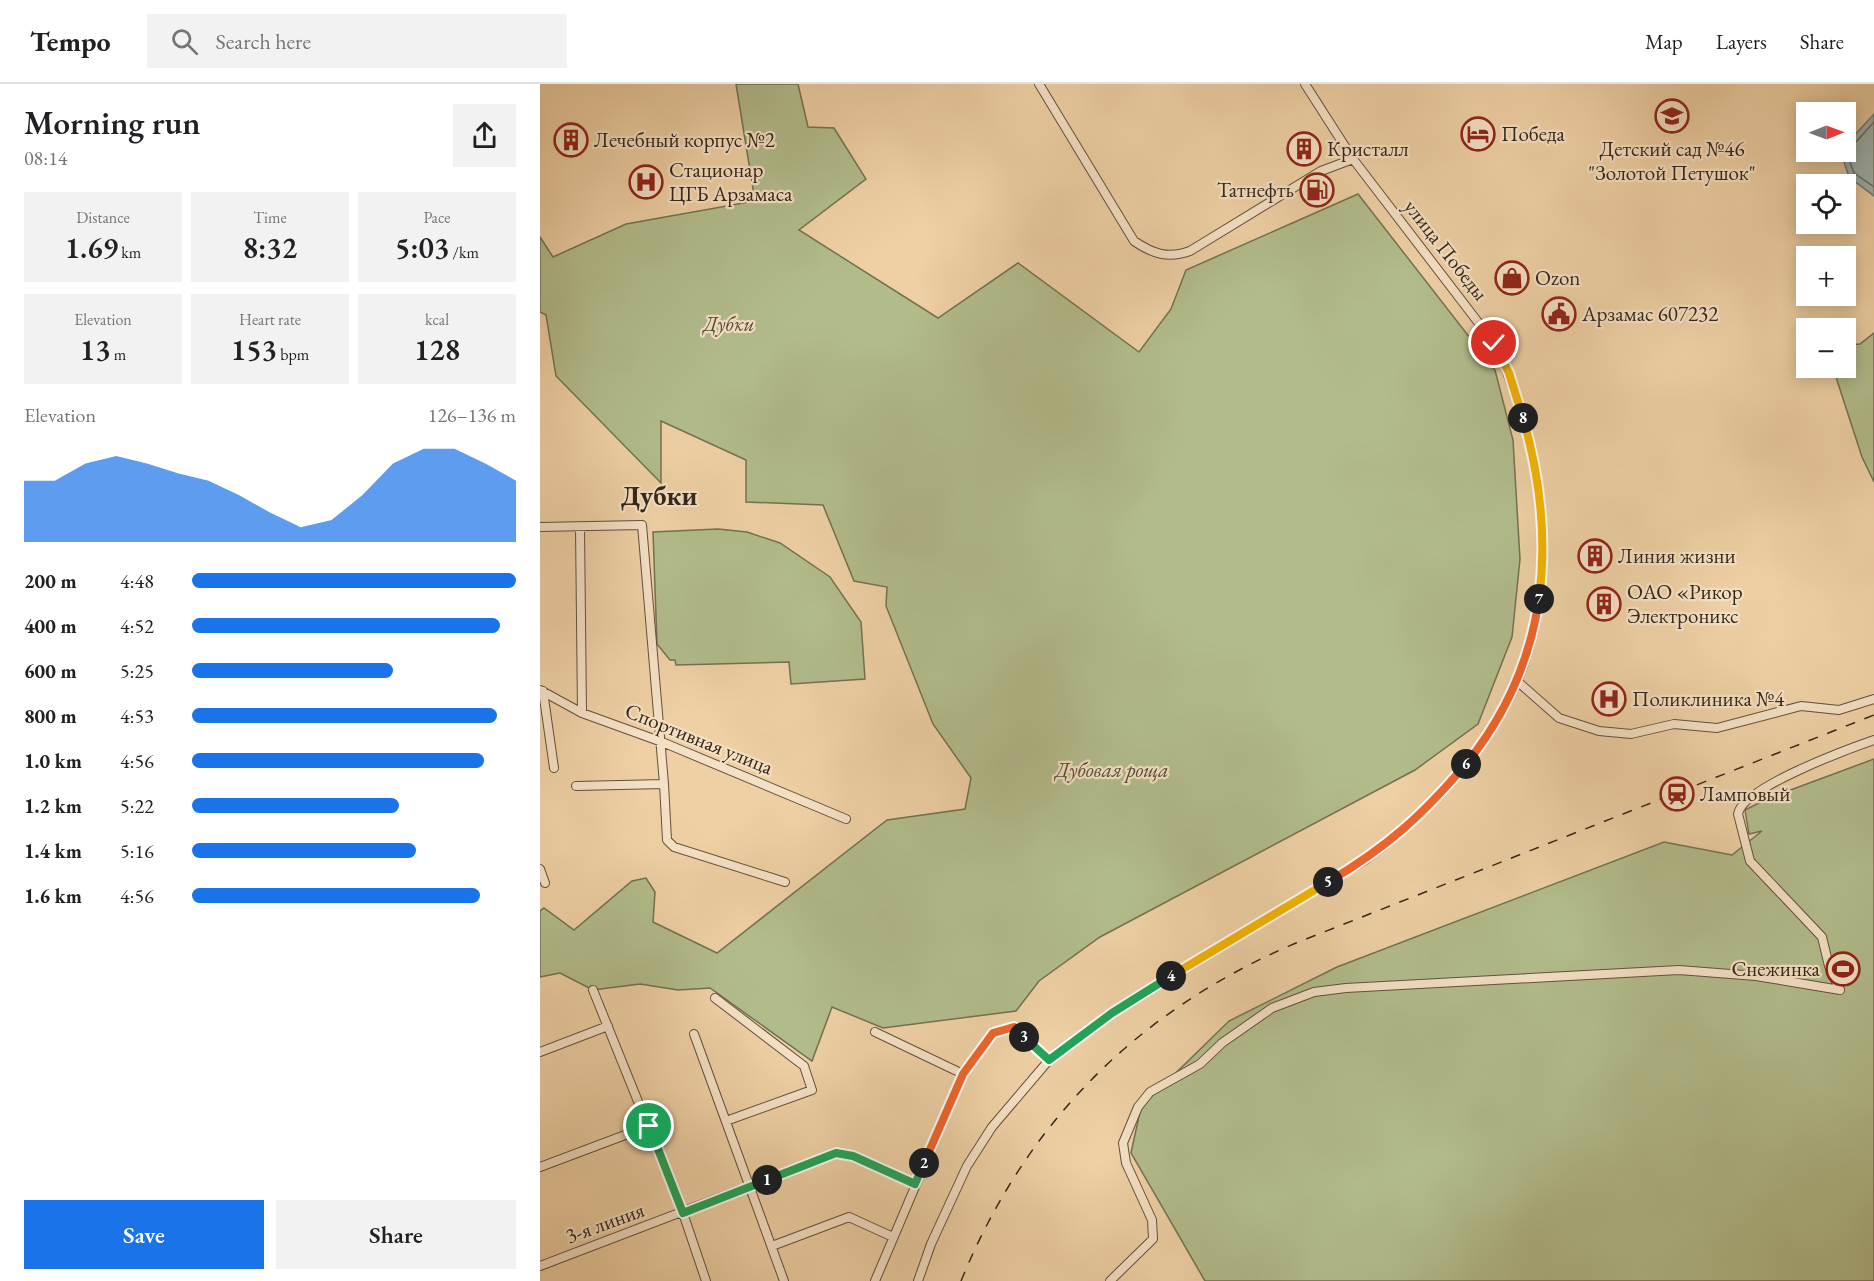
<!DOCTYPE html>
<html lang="en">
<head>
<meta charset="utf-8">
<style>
	body { margin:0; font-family:"EB Garamond",serif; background:#f2f2f2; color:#202124; height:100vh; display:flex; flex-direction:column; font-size:22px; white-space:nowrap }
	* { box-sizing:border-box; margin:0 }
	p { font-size:20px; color:#757577 }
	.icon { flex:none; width:33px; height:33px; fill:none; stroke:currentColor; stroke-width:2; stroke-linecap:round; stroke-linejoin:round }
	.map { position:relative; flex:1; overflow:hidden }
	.sheet { display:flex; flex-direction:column; background:#fff; width:540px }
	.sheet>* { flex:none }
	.needle { width:39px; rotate:89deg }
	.tools { position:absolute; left:1256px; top:18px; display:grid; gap:12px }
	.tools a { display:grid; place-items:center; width:60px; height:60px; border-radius:0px; background:#fff; box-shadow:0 3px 15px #0003; font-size:30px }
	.pin { position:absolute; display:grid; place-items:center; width:51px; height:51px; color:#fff; margin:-26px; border:3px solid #fff; border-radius:50%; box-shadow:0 2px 6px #0007 }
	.km { position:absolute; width:30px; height:30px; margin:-15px; border-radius:50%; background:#222; color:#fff; font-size:16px; line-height:30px; text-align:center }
	.round { display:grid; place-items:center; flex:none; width:63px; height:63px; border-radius:0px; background:#f2f2f2 }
	.head { display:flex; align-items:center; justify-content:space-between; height:102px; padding:0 24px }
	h1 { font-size:33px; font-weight:600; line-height:45px }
	.stats { display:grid; grid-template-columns:repeat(3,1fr); gap:9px; height:102px; padding:6px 24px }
	.stats div { display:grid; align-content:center; border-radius:0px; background:#f2f2f2; text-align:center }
	.stats b { font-size:30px; font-weight:600 }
	.stats small { font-size:16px; font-weight:400 }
	.stats p { font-size:16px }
	.chart { height:168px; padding:12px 24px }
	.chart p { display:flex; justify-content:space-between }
	.chart svg { width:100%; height:108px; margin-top:6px; fill:#1a73e8; opacity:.7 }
	.cta { display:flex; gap:12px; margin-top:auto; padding:12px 24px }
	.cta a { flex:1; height:69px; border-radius:0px; background:#1a73e8; color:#fff; font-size:24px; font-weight:600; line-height:69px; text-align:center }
	.cta a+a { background:#f2f2f2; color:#202124 }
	ul { padding:0 24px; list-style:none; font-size:20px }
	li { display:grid; grid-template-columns:96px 72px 1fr; align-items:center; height:45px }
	li i { height:15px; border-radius:8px; background:#1a73e8 }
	header { display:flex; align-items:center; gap:36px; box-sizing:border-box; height:84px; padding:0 30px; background:#fff; border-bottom:2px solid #e0e0e0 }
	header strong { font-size:28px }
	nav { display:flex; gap:33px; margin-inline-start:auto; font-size:21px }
	.search { width:420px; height:54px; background:#f2f2f2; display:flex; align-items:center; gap:15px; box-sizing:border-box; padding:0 21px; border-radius:0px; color:#757577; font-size:22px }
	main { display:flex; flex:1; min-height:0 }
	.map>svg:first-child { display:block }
	.green { fill:#b2bc8b; stroke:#737152; stroke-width:1.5 }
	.water { fill:#9eb4b1; stroke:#747b74; stroke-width:1.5 }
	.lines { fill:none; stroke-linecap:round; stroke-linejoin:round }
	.shore { stroke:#696d64; stroke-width:1.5 }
	.minor-casing { stroke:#62503b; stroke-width:10 }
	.minor { stroke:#f4e0c4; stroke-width:8 }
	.rail { stroke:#342618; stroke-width:1.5; stroke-dasharray:10 10; stroke-linecap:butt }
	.split-1-casing { stroke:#fff; stroke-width:12 }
	.split-2-casing { stroke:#fff; stroke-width:12 }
	.split-3-casing { stroke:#fff; stroke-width:12 }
	.split-4-casing { stroke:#fff; stroke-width:12 }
	.split-5-casing { stroke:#fff; stroke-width:12 }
	.split-6-casing { stroke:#fff; stroke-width:12 }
	.split-7-casing { stroke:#fff; stroke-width:12 }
	.split-8-casing { stroke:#fff; stroke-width:12 }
	.split-9-casing { stroke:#fff; stroke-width:12 }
	.split-1 { stroke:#22a559; stroke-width:8 }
	.split-2 { stroke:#22a559; stroke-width:8 }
	.split-3 { stroke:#f0652b; stroke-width:8 }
	.split-4 { stroke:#22a559; stroke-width:8 }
	.split-5 { stroke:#f5b400; stroke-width:8 }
	.split-6 { stroke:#f0652b; stroke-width:8 }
	.split-7 { stroke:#f0652b; stroke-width:8 }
	.split-8 { stroke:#f5b400; stroke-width:8 }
	.split-9 { stroke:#f5b400; stroke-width:8 }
	.labels { text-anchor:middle; stroke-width:4.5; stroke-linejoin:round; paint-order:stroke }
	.poi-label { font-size:21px; fill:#342618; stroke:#f4e0c4; text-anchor:start }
	.street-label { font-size:21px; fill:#342618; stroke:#f4e0c4 }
	.park-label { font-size:21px; font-style:italic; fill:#544c35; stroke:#f4e0c4 }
	.district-label { font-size:27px; font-weight:bold; fill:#342618; stroke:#f4e0c4 }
</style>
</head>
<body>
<header>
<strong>Tempo</strong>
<div class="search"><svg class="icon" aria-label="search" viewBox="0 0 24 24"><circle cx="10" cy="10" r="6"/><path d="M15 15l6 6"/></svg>Search here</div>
<nav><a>Map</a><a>Layers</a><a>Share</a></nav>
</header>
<main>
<section class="sheet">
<div class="head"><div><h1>Morning run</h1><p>08:14</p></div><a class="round"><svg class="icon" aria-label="share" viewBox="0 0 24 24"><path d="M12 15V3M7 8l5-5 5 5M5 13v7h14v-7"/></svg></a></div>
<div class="stats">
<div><p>Distance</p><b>1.69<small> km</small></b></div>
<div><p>Time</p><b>8:32</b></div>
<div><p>Pace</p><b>5:03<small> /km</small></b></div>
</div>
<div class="stats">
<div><p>Elevation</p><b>13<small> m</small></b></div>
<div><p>Heart rate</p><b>153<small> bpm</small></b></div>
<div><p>kcal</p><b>128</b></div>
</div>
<div class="chart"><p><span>Elevation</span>126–136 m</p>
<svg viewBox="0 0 160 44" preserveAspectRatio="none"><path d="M0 44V19L10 19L20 12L30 9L40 12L50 16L60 19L70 25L80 32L90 38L100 35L110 25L120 12L130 6L140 6L150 12L160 19V44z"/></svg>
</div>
<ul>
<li><b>200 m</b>4:48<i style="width:100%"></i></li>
<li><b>400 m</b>4:52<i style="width:95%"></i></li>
<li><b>600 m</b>5:25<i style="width:62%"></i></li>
<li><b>800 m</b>4:53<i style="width:94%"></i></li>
<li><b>1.0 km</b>4:56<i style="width:90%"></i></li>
<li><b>1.2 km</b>5:22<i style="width:64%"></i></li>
<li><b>1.4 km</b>5:16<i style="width:69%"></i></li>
<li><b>1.6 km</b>4:56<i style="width:89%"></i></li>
</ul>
<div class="cta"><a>Save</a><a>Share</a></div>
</section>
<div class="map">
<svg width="1334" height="1197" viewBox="0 0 1334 1197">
	<rect width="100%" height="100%" fill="#eed0a4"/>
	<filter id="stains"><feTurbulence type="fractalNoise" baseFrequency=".00333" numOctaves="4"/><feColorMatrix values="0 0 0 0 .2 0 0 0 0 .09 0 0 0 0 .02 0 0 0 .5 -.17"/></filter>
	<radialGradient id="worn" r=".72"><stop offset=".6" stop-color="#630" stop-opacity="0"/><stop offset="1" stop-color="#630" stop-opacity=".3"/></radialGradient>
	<path class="green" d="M196,0H258L268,43L294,44L326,95L259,146L398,234L478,179L599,268L631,225L646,186L818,110L955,286L973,356L980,475L972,553L938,640L875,686L560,853L499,897L476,927L343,944L292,923L272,977L170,904L138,906L100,900L53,906L20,889L0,893V827L4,824L34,846L92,797L106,794L115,808L113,838L177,869L347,736L425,725L431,694L393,640L346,522L347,503L314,497L283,421L206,418V376L121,337V399L16,292L6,231L0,228V153L13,173L86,140L215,117Z
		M1334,249V398L1322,373L1293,284H1305V261L1320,260Z
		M178,445L207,448L240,459L290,493L321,538L325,595L251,600L249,578L136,581L135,576H130L117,560L113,448Z
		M1334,675V1197H665L591,1069L601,1023L689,937L797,883L1124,758L1192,771L1222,747L1209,750L1205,726L1229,714Z"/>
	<path class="water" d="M1334,30V112L1309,93L1303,75L1310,56Z"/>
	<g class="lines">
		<path class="shore" d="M1334,38L1315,59L1309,76L1314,89L1334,103"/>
		<defs>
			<path id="minor" d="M499,0L594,157C613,170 628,175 650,167L781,87L813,75
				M0,443L102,441L124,700L36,702
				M40,443L42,629
				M977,597L1019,634L1059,647L1091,650L1134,640L1177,644L1261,622L1299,626L1334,615
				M0,606L42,629L122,658L306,735
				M3,607L14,684
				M124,700L127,756L134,763L245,798
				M0,785L5,799
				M53,906L143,1129L166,1197
				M1300,906L1289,882L1282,853L1210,777L1198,730C1202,704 1308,665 1334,656
				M175,914L264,982L272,1006L186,1037
				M335,948L423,990
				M154,950L244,1197
				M0,968L68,942
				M0,1083L109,1042
				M232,1162L309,1133L353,1153
				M0,1182L296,1069L313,1072L375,1100
				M335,1197L423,990L453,949L474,943L509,976
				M378,1197L391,1160L427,1082L452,1043L509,976L572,929L825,776C896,724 964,651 989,564C1018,464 999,351 954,259L813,75L765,0
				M570,1197L613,1155L612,1136L586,1079L583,1059L598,1023L610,1008L660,980L682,959L732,924L774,908L806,904L1139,886L1216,892L1300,906"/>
		</defs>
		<use href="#minor" class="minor-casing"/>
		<use href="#minor" class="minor"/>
		<path class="rail" d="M421,1197C486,1038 598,926 756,859L1334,631"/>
	</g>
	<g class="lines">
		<defs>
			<path id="split-1" d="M109,1042L143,1129L227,1096"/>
			<path id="split-2" d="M227,1096L296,1069L313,1072L375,1100L384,1079"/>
			<path id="split-3" d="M384,1079L423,990L453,949L474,943L484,953"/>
			<path id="split-4" d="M484,953L509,976L572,929L631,892"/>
			<path id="split-5" d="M631,892L788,798"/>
			<path id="split-6" d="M788,798C847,763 882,732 926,680"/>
			<path id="split-7" d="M926,680C965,632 990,576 999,515"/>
			<path id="split-8" d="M983,334C1000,393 1007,455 999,515"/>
			<path id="split-9" d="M954,259L969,289L983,334"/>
		</defs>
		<use href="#split-1" class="split-1-casing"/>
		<use href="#split-2" class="split-2-casing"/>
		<use href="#split-3" class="split-3-casing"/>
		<use href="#split-4" class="split-4-casing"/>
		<use href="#split-5" class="split-5-casing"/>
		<use href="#split-6" class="split-6-casing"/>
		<use href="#split-7" class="split-7-casing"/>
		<use href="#split-8" class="split-8-casing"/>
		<use href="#split-9" class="split-9-casing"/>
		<use href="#split-1" class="split-1"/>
		<use href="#split-2" class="split-2"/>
		<use href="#split-3" class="split-3"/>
		<use href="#split-4" class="split-4"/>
		<use href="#split-5" class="split-5"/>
		<use href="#split-6" class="split-6"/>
		<use href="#split-7" class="split-7"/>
		<use href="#split-8" class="split-8"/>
		<use href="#split-9" class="split-9"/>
	</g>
	<defs>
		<symbol id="school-ring" viewBox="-11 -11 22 22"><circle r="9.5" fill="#f4e0c4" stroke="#8f2418" stroke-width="1.5"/><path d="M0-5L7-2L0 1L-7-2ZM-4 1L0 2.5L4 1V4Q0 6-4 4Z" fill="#8f2418"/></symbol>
		<symbol id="hotel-ring" viewBox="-11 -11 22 22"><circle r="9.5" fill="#f4e0c4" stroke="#8f2418" stroke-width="1.5"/><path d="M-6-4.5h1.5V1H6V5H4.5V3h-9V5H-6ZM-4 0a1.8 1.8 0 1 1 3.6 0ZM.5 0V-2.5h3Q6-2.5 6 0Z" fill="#8f2418"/></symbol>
		<symbol id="building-ring" viewBox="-11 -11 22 22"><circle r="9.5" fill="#f4e0c4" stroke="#8f2418" stroke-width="1.5"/><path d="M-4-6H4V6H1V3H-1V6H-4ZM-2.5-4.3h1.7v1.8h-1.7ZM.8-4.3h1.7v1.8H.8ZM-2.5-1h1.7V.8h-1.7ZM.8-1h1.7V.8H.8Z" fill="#8f2418"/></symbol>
		<symbol id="hospital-ring" viewBox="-11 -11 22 22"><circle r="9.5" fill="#f4e0c4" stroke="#8f2418" stroke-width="1.5"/><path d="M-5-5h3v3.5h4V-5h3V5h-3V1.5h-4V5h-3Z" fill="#8f2418"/></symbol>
		<symbol id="fuel-ring" viewBox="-11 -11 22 22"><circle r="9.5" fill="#f4e0c4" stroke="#8f2418" stroke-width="1.5"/><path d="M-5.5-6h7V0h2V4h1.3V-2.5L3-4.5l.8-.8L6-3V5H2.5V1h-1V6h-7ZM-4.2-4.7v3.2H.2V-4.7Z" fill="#8f2418"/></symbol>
		<symbol id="shop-ring" viewBox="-11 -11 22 22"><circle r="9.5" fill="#f4e0c4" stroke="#8f2418" stroke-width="1.5"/><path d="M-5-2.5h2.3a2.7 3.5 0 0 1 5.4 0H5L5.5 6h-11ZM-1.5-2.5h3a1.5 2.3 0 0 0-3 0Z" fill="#8f2418"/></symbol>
		<symbol id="civic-ring" viewBox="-11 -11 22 22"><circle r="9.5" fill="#f4e0c4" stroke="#8f2418" stroke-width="1.5"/><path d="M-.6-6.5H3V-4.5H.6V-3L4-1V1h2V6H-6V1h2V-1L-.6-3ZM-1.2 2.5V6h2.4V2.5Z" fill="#8f2418"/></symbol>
		<symbol id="station-ring" viewBox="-11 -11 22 22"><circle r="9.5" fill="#f4e0c4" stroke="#8f2418" stroke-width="1.5"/><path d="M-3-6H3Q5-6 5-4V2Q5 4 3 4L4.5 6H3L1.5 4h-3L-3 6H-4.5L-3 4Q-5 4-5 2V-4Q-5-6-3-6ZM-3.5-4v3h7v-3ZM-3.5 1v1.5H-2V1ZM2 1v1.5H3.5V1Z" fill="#8f2418"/></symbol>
		<symbol id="stadium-ring" viewBox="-11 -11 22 22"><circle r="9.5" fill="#f4e0c4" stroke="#8f2418" stroke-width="1.5"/><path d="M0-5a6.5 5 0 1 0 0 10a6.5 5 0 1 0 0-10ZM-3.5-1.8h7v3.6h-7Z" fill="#8f2418"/></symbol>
	</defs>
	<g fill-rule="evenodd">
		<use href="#school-ring" x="1113" y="13" width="38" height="38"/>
		<use href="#hotel-ring" x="919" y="31" width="38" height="38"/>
		<use href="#building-ring" x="12" y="37" width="38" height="38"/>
		<use href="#building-ring" x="745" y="46" width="38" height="38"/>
		<use href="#hospital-ring" x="87" y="79" width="38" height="38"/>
		<use href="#fuel-ring" x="758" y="87" width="38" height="38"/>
		<use href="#shop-ring" x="953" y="175" width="38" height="38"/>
		<use href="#civic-ring" x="1000" y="211" width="38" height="38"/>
		<use href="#building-ring" x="1036" y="453" width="38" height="38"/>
		<use href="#building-ring" x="1045" y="501" width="38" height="38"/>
		<use href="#hospital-ring" x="1050" y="596" width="38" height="38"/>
		<use href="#station-ring" x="1118" y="691" width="38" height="38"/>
		<use href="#stadium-ring" x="1284" y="866" width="38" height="38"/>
	</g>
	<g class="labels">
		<g class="poi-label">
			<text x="961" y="57">Победа</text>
			<text x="54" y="63">Лечебный корпус №2</text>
			<text x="787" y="72">Кристалл</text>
			<text x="1132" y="72" text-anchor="middle">Детский сад №46<tspan x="1132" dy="24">"Золотой Петушок"</tspan></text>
			<text x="129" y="93">Стационар<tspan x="129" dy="24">ЦГБ Арзамаса</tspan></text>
			<text x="754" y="113" text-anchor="end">Татнефть</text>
			<text x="995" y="201">Ozon</text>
			<text x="1042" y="237">Арзамас 607232</text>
			<text x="1078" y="479">Линия жизни</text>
			<text x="1087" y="515">ОАО «Рикор<tspan x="1087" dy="24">Электроникс</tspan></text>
			<text x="1092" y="622">Поликлиника №4</text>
			<text x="1160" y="717">Ламповый</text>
			<text x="1280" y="892" text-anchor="end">Снежинка</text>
		</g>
		<g class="street-label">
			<text transform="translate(906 166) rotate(52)" y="7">улица Победы</text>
			<text transform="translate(159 655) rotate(22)" y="7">Спортивная улица</text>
			<text transform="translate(65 1139) rotate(-20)" y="7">3-я линия</text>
		</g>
		<g class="park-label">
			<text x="189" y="247">Дубки</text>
			<text x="572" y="693">Дубовая роща</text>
		</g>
		<g class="district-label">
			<text x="119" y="421">Дубки</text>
		</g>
	</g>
	<rect width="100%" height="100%" filter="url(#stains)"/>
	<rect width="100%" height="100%" fill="url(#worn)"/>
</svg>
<div class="tools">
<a><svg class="needle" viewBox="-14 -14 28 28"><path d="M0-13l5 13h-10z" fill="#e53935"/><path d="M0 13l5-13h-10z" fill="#757577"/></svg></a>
<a><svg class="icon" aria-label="locate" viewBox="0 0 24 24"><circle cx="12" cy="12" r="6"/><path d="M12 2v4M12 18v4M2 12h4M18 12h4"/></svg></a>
<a>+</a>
<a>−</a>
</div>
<div class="pin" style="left:109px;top:1042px;background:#1e9e55"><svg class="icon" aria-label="arrive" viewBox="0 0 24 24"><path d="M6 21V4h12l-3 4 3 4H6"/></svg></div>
<div class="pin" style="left:954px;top:259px;background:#d93025"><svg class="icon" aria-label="check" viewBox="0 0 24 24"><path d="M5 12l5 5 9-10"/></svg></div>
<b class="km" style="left:227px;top:1096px">1</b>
<b class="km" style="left:384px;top:1079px">2</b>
<b class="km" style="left:484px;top:953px">3</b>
<b class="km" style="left:631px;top:892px">4</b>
<b class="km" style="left:788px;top:798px">5</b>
<b class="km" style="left:926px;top:680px">6</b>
<b class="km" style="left:999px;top:515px">7</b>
<b class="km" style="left:983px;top:334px">8</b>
</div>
</main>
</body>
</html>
